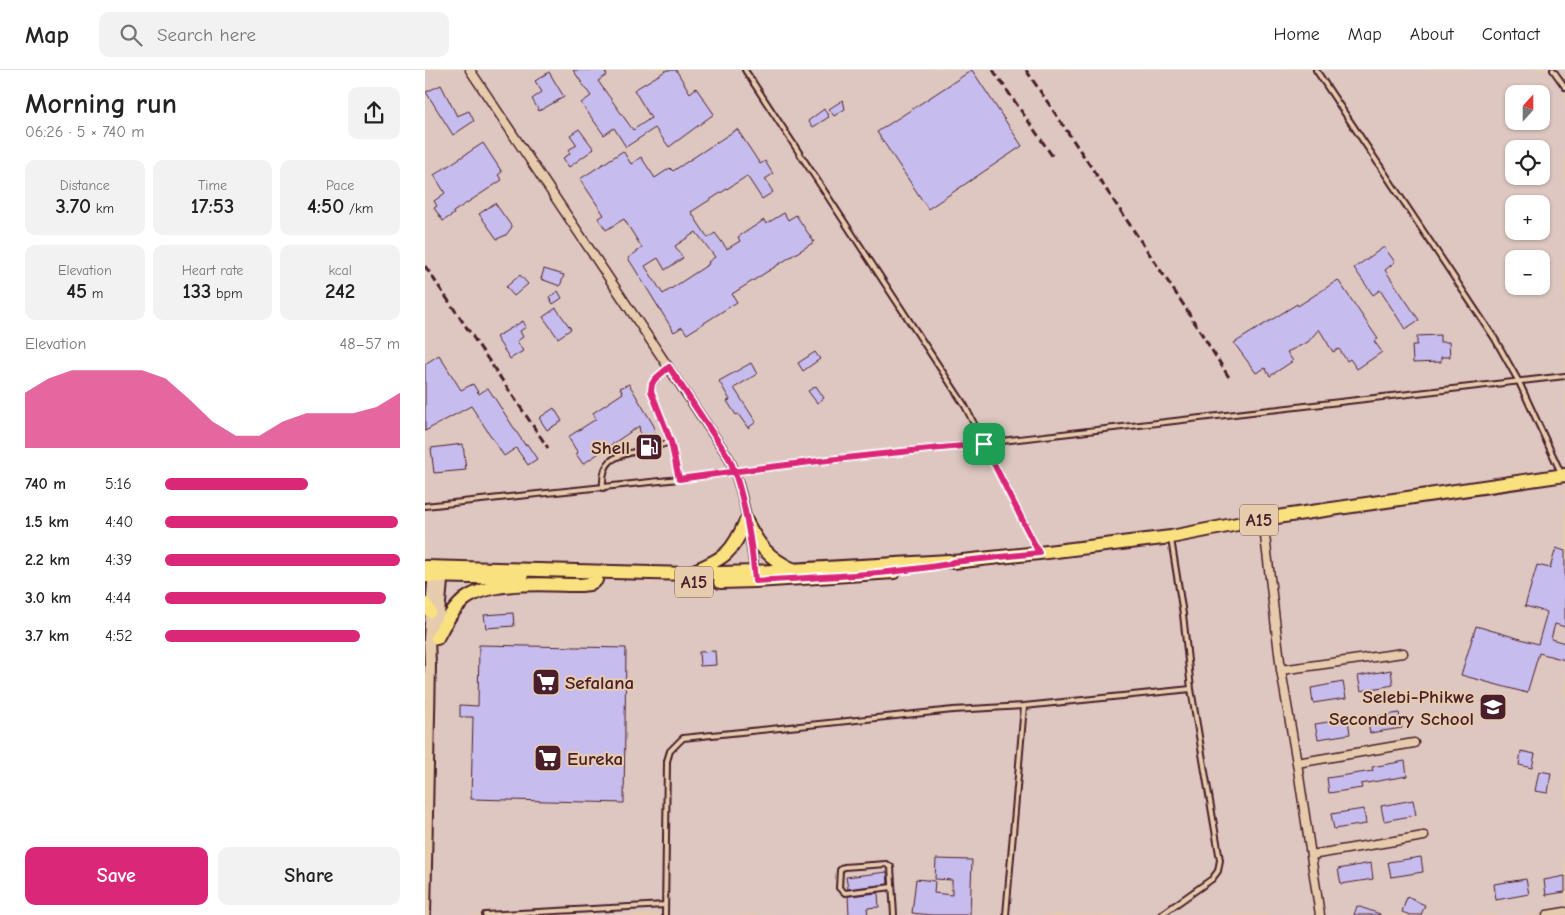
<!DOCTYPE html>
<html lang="en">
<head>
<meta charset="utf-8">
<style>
	body { margin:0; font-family:"Comic Neue",sans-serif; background:#f2f2f2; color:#222; height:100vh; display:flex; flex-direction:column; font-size:19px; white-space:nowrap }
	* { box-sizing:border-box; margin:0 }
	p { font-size:16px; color:#767676 }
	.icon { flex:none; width:28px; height:28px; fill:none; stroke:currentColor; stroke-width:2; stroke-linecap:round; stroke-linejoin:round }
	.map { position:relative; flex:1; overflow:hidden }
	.side { display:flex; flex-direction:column; background:#fff; width:425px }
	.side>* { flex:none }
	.needle { width:32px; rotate:21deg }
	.buttons { position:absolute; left:1080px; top:15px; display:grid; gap:10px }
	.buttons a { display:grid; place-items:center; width:45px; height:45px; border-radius:10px; background:#fff; box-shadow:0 1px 4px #0004; font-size:25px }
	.pin { position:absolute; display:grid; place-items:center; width:42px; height:42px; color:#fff; margin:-21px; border-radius:10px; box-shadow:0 2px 8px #0006 }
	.round { display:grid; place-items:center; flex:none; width:52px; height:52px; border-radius:10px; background:#f2f2f2 }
	.summary { display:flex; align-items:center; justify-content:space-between; height:85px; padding:0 25px }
	h1 { font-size:28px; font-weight:800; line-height:38px }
	.figures { display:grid; grid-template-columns:repeat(3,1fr); gap:8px; height:85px; padding:5px 25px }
	.figures div { display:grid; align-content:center; border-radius:10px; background:#f2f2f2; text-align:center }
	.figures b { font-size:21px; font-weight:800 }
	.figures small { font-size:14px; font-weight:400 }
	.figures p { font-size:14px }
	.chart { height:140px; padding:10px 25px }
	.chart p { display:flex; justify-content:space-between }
	.chart svg { width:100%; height:90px; margin-top:5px; fill:#db2777; opacity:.7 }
	.button { display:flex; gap:10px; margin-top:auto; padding:10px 25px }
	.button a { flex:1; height:58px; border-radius:10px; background:#db2777; color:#fff; font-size:20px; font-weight:800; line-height:58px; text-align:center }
	.button a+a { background:#f2f2f2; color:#222 }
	ul { padding:0 25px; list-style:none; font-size:16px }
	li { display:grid; grid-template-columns:80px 60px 1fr; align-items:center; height:38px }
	li i { height:12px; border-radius:6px; background:#db2777 }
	header { display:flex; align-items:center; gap:30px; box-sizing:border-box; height:70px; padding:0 25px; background:#fff; border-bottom:1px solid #e0e0e0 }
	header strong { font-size:24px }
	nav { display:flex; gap:28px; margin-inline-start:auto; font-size:18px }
	.search { width:350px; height:45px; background:#f2f2f2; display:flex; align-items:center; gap:12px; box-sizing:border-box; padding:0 18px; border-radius:10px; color:#767676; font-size:19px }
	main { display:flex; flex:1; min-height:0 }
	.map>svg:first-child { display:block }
	.built { fill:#ddc7c0; fill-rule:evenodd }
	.building { fill:#c7bcee; stroke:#4a1f2b; fill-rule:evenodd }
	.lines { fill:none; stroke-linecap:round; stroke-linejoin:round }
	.service-casing { stroke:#4a1f2b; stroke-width:8 }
	.minor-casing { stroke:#4a1f2b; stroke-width:11 }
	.tertiary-casing { stroke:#4a1f2b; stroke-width:14 }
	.primary-casing { stroke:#4a1f2b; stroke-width:16 }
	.service { stroke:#e6ccad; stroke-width:4 }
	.minor { stroke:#e6ccad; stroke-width:8 }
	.tertiary { stroke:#e6ccad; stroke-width:10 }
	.primary { stroke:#fae180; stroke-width:12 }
	.rail { stroke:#4a1f2b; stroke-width:3; stroke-dasharray:8 4; stroke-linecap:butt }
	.route-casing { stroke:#fff; stroke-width:10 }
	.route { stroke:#db2777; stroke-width:6 }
	.labels { text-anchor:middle; stroke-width:4; stroke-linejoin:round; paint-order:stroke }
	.shield { fill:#e6ccad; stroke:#795352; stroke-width:1 }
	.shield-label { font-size:18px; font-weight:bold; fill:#4a1f2b }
	.poi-label { font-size:19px; font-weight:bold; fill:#4a1f2b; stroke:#e6ccad; text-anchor:end }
</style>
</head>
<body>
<header>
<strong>Map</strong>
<div class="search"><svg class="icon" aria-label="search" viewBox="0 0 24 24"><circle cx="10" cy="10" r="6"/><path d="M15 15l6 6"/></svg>Search here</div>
<nav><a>Home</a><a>Map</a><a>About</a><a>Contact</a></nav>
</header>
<main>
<section class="side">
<div class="summary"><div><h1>Morning run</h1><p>06:26 · 5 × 740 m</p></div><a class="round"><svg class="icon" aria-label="share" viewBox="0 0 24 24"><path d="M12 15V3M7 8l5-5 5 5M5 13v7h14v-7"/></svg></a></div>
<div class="figures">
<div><p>Distance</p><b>3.70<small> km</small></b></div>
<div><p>Time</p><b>17:53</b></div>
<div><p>Pace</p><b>4:50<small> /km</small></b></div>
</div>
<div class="figures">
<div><p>Elevation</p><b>45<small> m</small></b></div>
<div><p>Heart rate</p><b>133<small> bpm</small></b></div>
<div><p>kcal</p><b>242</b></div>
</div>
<div class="chart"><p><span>Elevation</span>48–57 m</p>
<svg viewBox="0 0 160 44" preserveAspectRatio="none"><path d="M0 44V17L10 10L20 6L30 6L40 6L50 6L60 10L70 20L80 31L90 38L100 38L110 31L120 27L130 27L140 27L150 24L160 17V44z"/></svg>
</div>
<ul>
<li><b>740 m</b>5:16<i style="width:61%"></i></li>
<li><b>1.5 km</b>4:40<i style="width:99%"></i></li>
<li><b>2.2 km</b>4:39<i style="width:100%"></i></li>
<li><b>3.0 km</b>4:44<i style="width:94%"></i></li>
<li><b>3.7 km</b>4:52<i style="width:83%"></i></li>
</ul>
<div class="button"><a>Save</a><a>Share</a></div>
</section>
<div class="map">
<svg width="1140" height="845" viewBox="0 0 1140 845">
	<rect width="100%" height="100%" fill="#e6ccad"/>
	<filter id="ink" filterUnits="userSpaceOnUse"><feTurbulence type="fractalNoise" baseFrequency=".02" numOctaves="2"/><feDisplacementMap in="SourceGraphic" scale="10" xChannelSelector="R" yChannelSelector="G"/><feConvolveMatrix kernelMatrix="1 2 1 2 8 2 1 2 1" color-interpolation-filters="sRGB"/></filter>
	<g filter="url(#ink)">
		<path class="built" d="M0,0H1140V845H0ZM1089,24H1116V51H1089ZM1089,79H1116V106H1089ZM1089,134H1116V161H1089ZM1089,189H1116V216H1089Z"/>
		<path class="building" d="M148,0H179L182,5L173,11L208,60L226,48L209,20L242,0H251L265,23L271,18L289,44L244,77L230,58L201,77L189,58L179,65L156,33L166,26Z
			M547,0L597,76L503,139L452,62Z
			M124,2L139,27L114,41L107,29L117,22L110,11Z
			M16,15L32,46L44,41L49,51L28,65L1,22Z
			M418,30L420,39L409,46L404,39Z
			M399,39L404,47L388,57L383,51Z
			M154,59L169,79L144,97L138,88L145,84L143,80L152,75L145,65Z
			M312,59L335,94L340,91L348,104L340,109L348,122L337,129L322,106L266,142L283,168L290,163L302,179L315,171L313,167L339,150L341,154L359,143L363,150L371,145L389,172L307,224L312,232L262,264L257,257L249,262L203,188L217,178L199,149L181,160L173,148L179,145L155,109L198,81L206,94L216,87L230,108L245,98L248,101ZM271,162L290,187L283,192L284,194L238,224L220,196L233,188L240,200L258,188L250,176Z
			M58,73L77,102L73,105L77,110L28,142L29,144L18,151L9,138L12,136L9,131L20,123L9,105Z
			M70,133L87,157L81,165L72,169L54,144Z
			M959,177L970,192L960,200L994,250L980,259L955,220L948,225L929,198Z
			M119,199L139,205L135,216L116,209Z
			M95,205L103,214L89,226L81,217Z
			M913,210L953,269L949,271L957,282L932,299L925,289L922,291L914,279L908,282L894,259L883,272L862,282L868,291L845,306L840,298L831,303L809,273L872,234L873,236Z
			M133,221L137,228L128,234L124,227Z
			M131,238L146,259L133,268L118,247Z
			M98,251L101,257L95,261L98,267L92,271L98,281L85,289L71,267Z
			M1015,265V272H1024L1025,287H1016V292L988,293L987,275H992V266Z
			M390,282L395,289L378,301L373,293Z
			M14,285L36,320L48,314L54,324L63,318L100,375L102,374L112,389L103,395L91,378L79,386L46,336L0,361V294Z
			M326,293L332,304L309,318L331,352L323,358L313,344L311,345L302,331L305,330L294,311Z
			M204,314L229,356L231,372L228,377L232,380L233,386L218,387V384L221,380L217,376L214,356L158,394L151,384L153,383L143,367L171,349L168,343L198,323L195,318Z
			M391,316L399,328L392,333L383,321Z
			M129,338L137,351L122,360L114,348Z
			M38,374L41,400L9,403L6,378Z
			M1131,478L1140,481V557L1130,554L1126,569L1140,573V590L1114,583L1102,623L1036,605L1051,556L1113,574L1122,542L1100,536L1112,495L1125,498Z
			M88,543L89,556L61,558L59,545Z
			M54,575L201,578L199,733L46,729L48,647H35V635L53,636Z
			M290,581L291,595L275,596L274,582Z
			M966,600L968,615L936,621L933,606Z
			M918,612L921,628L888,633L886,618Z
			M974,643L977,658L945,663L942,648Z
			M923,649L925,664L893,669L890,654Z
			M1096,681L1110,684L1107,698L1094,695Z
			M980,691L982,706L936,714L937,718L904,723L902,708L948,701L947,697Z
			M1114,701L1126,703L1123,723L1110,721Z
			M988,730L991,745L959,751L956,736Z
			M939,739L941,754L909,759L906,744Z
			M996,787L998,802L966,807L963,792Z
			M511,789L547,790L545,845H506L487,843L491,809L510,811L509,823L527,825V810L510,809Z
			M946,793L948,809L916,814L913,799Z
			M462,802L463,814L423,819L421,807Z
			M1140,806V822L1121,825L1119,810Z
			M1101,809L1104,824L1071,830L1069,814Z
			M453,823L454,837L442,838L443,845H424L423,826Z
			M982,827L1000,835L996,845H985L977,842Z
			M932,836L955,844V845H929Z"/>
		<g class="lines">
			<defs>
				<path id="service" d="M320,0L540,336L613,480
					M891,0L1070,269L1094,312L1136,403
					M1128,0L1140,17
					M243,298C235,305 227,310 226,321L246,372L254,409
					M232,376L246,372
					M178,418C176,387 192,386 217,380
					M0,436L254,409L368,394L559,373L1140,306
					M467,817L420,823L414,818L415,800L419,797L461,794L466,797L469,845
					M60,845L240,835
					M240,845L242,691L245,681L258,668L528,640L599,636L766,619
					M581,845L599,636
					M736,845L787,809L793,801L795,790L766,619L758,544L746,469"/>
				<path id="minor" d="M45,0L304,388C320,423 325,466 330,504
					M838,449L856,600L872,693L895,845
					M856,600L978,583
					M872,693L989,673
					M886,785L999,766
					M1122,845L1140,842"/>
				<path id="tertiary" d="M12,565L18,500
					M0,845L5,595L4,568L9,499"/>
				<path id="primary" d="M321,451C334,476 343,488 369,500
					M0,497L263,504L329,502L524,491L528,492L614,483L746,467L838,449L1140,405
					M269,501C300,488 307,483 321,451
					M0,506L97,508
					M295,512L330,511L469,502
					M0,534L5,541
					M12,568C19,554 27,540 39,530C65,509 123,515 156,515L164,514L171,510"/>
			</defs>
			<use href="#service" class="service-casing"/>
			<use href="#minor" class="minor-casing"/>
			<use href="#tertiary" class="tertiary-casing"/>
			<use href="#primary" class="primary-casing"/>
			<use href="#service" class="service"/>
			<use href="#minor" class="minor"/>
			<use href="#tertiary" class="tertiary"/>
			<use href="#primary" class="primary"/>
			<path class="rail" d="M568,0L628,87
				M601,0L758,234L805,309
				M0,196L123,378"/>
		</g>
	</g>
	<g class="lines" filter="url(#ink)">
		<defs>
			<path id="route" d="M559,374C457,383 355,395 254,409L246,372L226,321L227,314L230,309L244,297L304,388C319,421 327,475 330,511C395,507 460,505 524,494L528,492L614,483L559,374"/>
		</defs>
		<use href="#route" class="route-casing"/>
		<use href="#route" class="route"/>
	</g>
	<defs>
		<symbol id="fuel-square" viewBox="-11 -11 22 22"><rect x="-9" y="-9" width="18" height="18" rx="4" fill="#4a1f2b" stroke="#e6ccad"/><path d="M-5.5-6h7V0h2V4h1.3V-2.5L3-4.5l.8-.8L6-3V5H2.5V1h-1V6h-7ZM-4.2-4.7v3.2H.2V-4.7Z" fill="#fff"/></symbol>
		<symbol id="supermarket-square" viewBox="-11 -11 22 22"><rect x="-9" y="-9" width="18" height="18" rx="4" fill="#4a1f2b" stroke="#e6ccad"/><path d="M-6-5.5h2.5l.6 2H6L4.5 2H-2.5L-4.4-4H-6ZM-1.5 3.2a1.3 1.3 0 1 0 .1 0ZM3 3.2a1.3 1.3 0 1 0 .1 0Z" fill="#fff"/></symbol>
		<symbol id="school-square" viewBox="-11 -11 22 22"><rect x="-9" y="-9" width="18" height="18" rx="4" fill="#4a1f2b" stroke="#e6ccad"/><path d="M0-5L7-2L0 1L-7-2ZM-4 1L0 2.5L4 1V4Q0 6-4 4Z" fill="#fff"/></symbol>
	</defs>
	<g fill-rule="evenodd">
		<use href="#fuel-square" x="208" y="361" width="32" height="32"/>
		<use href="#supermarket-square" x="105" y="596" width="32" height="32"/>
		<use href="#school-square" x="1052" y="621" width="32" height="32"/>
		<use href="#supermarket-square" x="107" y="672" width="32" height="32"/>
	</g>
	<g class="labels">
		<g class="shield">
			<rect x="815" y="434.5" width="38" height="31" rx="4"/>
			<rect x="250" y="496.5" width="38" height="31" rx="4"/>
		</g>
		<g class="shield-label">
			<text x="834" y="456">A15</text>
			<text x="269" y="518">A15</text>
		</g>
		<g class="poi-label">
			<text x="205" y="384">Shell</text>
			<text x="140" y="619" text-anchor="start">Sefalana</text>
			<text x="1049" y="633">Selebi-Phikwe<tspan x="1049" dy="22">Secondary School</tspan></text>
			<text x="142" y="695" text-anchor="start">Eureka</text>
		</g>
	</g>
</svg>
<div class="buttons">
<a><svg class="needle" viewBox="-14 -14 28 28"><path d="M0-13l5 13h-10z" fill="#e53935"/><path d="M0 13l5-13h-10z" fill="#767676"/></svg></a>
<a><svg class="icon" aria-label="locate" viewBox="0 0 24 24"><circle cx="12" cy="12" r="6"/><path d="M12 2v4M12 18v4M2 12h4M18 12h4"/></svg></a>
<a>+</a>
<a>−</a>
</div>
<div class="pin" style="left:559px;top:374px;background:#1e9e55"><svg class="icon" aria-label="arrive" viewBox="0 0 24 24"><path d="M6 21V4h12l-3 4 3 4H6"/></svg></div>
</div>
</main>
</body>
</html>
